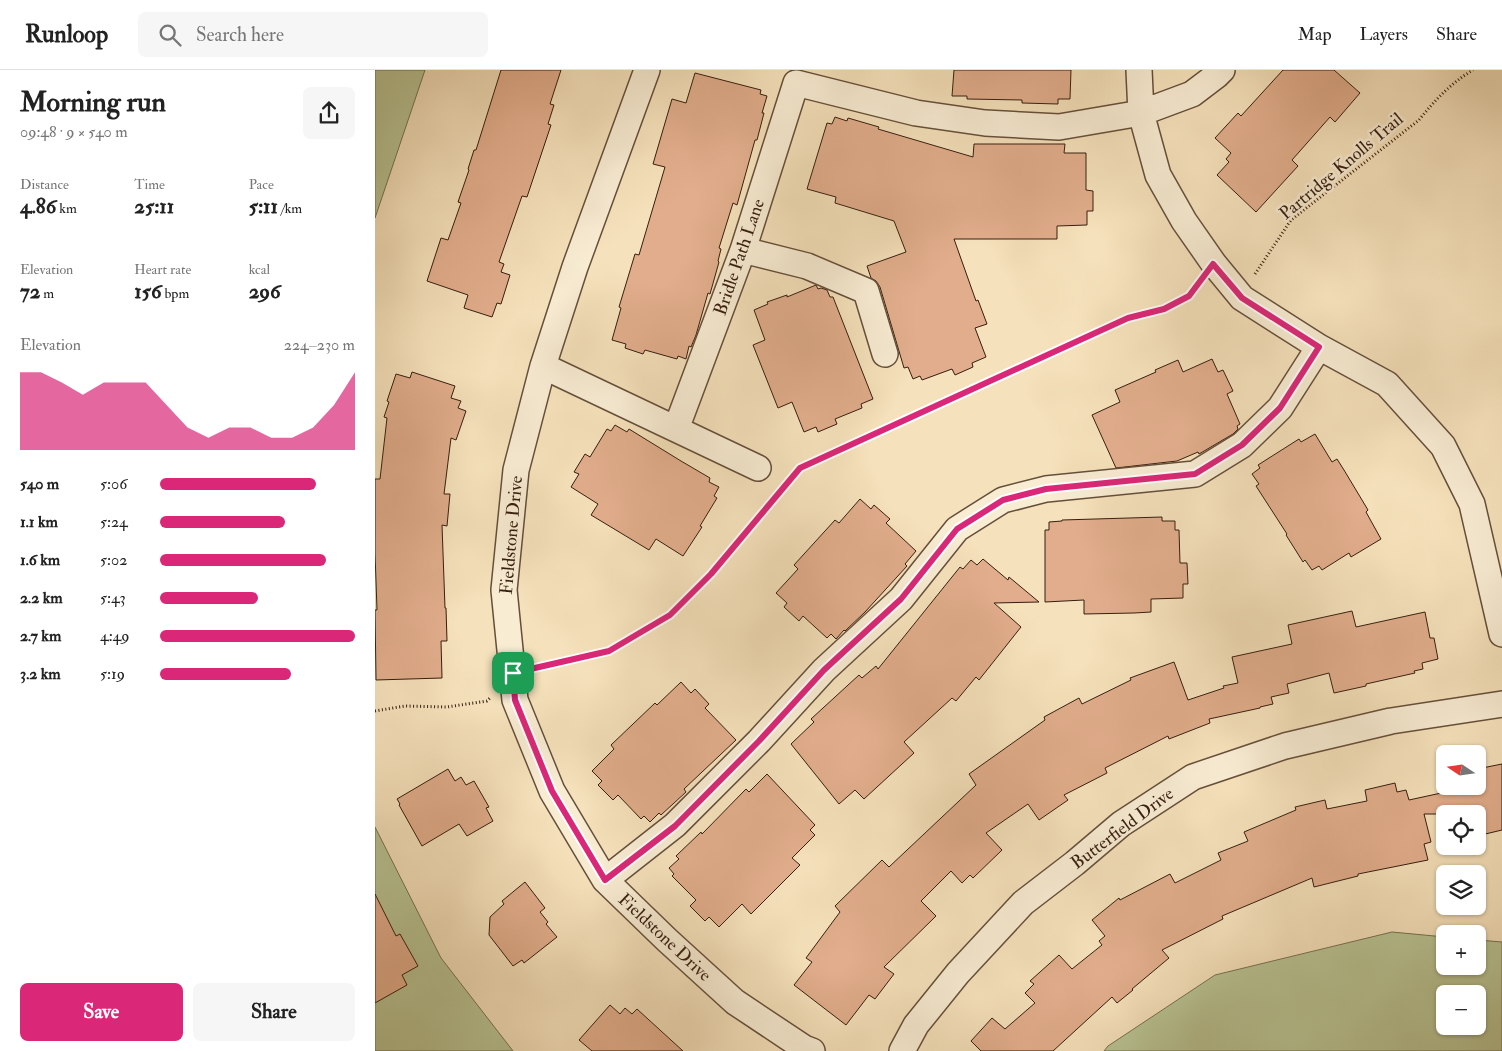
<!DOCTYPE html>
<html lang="en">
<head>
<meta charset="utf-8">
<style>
	body { margin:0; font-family:"IM FELL Double Pica",serif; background:#f6f6f6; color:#222; height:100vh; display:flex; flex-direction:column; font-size:19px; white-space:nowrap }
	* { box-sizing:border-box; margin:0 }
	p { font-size:16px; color:#767676 }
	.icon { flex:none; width:28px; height:28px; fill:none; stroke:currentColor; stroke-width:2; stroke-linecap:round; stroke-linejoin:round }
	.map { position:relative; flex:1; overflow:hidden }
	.details { display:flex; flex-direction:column; background:#fff; width:375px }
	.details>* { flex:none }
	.needle { width:32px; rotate:283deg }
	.buttons { position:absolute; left:1061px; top:675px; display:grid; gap:10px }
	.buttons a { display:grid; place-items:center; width:50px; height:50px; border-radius:8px; background:#fff; box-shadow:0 1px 4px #0004; font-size:25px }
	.pin { position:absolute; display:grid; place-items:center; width:42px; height:42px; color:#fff; margin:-21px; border-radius:10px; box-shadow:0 2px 8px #0006 }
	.round { display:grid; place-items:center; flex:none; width:52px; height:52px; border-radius:8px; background:#f6f6f6 }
	.head { display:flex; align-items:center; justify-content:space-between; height:85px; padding:0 20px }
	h1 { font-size:28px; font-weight:700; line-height:38px }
	.stats { display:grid; grid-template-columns:repeat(3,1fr); gap:8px; height:85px; padding:5px 20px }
	.stats div { display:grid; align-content:center }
	.stats b { font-size:21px; font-weight:700 }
	.stats small { font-size:14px; font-weight:400 }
	.stats p { font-size:14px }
	.chart { height:140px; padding:10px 20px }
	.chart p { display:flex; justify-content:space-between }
	.chart svg { width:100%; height:90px; margin-top:5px; fill:#db2777; opacity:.7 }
	.button { display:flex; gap:10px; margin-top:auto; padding:10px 20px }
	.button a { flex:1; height:58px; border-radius:8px; background:#db2777; color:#fff; font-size:20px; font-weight:700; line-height:58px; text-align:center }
	.button a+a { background:#f6f6f6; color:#222 }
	ul { padding:0 20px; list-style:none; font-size:16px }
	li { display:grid; grid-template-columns:80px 60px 1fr; align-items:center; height:38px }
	li i { height:12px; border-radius:6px; background:#db2777 }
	header { display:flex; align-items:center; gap:30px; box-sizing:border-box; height:70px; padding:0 25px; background:#fff; border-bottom:1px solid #e0e0e0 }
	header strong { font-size:24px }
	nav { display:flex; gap:28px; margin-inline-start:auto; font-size:18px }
	.search { width:350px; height:45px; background:#f6f6f6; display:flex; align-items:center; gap:12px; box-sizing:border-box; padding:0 18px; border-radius:8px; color:#767676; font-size:19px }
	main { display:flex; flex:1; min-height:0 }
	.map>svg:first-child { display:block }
	.green { fill:#b8c393; stroke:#777051; fill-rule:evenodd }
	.building { fill:#e1ad8c; stroke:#361e0f }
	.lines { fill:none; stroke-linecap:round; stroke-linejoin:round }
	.street-casing { stroke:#664f3a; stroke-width:28 }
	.path { stroke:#361e0f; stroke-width:3; stroke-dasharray:1 2.5; stroke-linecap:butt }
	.street { stroke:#f8ecd3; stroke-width:25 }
	.route-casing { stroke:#fff; stroke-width:10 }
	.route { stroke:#db2777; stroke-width:6 }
	.labels { text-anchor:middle; stroke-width:5; stroke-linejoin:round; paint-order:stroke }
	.street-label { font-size:18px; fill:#361e0f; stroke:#f8ecd3 }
</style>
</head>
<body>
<header>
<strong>Runloop</strong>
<div class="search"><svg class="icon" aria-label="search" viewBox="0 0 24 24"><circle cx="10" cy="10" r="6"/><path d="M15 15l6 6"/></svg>Search here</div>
<nav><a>Map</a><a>Layers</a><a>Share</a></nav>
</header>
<main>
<section class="details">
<div class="head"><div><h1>Morning run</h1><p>09:48 · 9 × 540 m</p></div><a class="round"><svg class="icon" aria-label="share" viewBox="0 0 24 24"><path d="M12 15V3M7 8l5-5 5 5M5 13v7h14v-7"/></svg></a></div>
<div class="stats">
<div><p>Distance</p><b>4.86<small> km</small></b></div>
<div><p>Time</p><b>25:11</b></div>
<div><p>Pace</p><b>5:11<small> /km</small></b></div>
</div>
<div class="stats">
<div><p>Elevation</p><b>72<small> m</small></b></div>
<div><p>Heart rate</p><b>156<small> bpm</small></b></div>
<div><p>kcal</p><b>296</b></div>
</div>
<div class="chart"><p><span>Elevation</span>224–230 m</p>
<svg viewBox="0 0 160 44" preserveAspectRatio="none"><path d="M0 44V6L10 6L20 11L30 17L40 11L50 11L60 11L70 22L80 33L90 38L100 33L110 33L120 38L130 38L140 33L150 22L160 6V44z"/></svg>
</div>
<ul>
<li><b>540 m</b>5:06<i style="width:80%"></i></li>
<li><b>1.1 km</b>5:24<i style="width:64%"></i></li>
<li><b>1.6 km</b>5:02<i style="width:85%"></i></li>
<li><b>2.2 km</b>5:43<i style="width:50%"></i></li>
<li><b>2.7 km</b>4:49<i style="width:100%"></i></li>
<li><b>3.2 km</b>5:19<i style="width:67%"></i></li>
</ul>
<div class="button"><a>Save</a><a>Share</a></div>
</section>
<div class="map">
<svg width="1127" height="981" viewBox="0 0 1127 981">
	<rect width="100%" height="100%" fill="#f5e1bb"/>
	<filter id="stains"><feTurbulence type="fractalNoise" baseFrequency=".004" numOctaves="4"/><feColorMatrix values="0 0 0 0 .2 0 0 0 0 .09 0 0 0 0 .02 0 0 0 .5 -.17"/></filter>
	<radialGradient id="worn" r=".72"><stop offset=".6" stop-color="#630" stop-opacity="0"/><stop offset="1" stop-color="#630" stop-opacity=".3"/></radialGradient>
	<path class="green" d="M0,0H50L0,148Z
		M0,757L66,888L138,981H0Z
		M1017,862L1070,867V896H1102L1103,870L1127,872V981H729L733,976L840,905ZM1070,924H1102V956H1070Z"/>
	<path class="building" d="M126,0H186L175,34L179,35L173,54L176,55L152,127L147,126L124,192L129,194L126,202L135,205L126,234L122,233L117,247L89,238L93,225L52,211L66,168L73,170L86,133L83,132L94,100L93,99L99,80H101Z
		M579,0H696L695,29H683V34L647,33V30L592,29V26H577Z
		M908,0H959L985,23L960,52L955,47L917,90L923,96L881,142L842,105L854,92L851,89L856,83L840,68L863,43L866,46Z
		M320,3L386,20L385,24L392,26L387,43H389L382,70H380L362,135L358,133L344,178L346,179L343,191L344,192L335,224L333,223L321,265L316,277L314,276L311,289L303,286L302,289L270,280L268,284L250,278L251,274L237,270L246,238L244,237L260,184L264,185L290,97L278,94L297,29L311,33Z
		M460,47L472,51L473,48L504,57L503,59L598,87L599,74H690L689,83H711V120L718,121V141H712V155L682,156V169H579L601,231L603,230L612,254L600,258L611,287L597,293L598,297L580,305L577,299L547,310L545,306L538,309L533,297L529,298L505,217L501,211L496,208L492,196L531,182L519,151L460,133L461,127L432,119L452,53L457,54Z
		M441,215L443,219L446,218L452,220L455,227H458L498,329L486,334L487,338L460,349L462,354L443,362L441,357L429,362L417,332L403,338L378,275L390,270L379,240L393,234L392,232L412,225V227Z
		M837,289L843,302L848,300L858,321L852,324L865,354L862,356L863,359L858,364L824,384L823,382L802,391L741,398L717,345L745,332L740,320L781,302L780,300L803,290L808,302Z
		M37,302L80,316L76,328L86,331L83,338L91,341L81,370L76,368L69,424H75L72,456L67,455L70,538H71L72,571H66L67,608L1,610L0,540H2L0,483V409H5L12,348L9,347L14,332L12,331L21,304L35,308Z
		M240,355L252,362L254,359L306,391L335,408L334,412L344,417L339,426L342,428L325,456L327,457L308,486L281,469L274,480L216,445L223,434L196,417L204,404L199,402L210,384L215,387L232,359L236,361Z
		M940,364L957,392L962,389L969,400L993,440L991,442L1006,469L976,487L974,483L947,500L944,496L937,500L930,490L928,492L911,465L912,464L881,416L884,414L877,404L885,398L883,395L924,369L926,372Z
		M485,429L496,439L499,435L515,449L511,453L541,481L530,494L532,496L490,542L470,561L469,560L461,569L456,564L452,568L428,546L424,551L409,537L412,533L401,523L423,499L419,495L460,450L464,453Z
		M787,447V451H800V460H804L805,493H812L813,514H808V528L776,529V542L759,543L709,544V530L670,532V460H674V452L687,451V450Z
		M608,489L633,510L634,507L664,532L619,533L646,557L604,610L601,607L581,631L577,628L529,672L539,683L489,729L480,720L464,734L416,674L439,652L436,649L484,605L487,608L501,596L503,599L585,497L588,499L596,490L602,495Z
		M977,541L981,557L1050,542L1055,568H1059L1063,589L1047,593L1048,599L1039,601L1040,603L991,614V616L959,623L954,603L912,614L914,623L896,627L898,634L885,637V638L834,649L835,653L794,669L793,666L730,698L732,703L689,725L693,730L664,750L653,734L611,763L627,780L598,808L595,805L587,813L576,801L546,831L561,846L509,897L519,904L500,929L494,925L471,955L419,915L437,892L431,888L465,842L460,836L507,790L514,797L601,715L594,704L670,650L669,647L704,628L707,634L756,610L755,608L799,592L813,630L849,618L848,616L863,613L857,587L917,574L913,555Z
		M306,612L316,623L320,619L334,634L330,638L361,670L309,719L311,722L286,745L284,743L275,752L269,746L266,749L243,725L238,730L223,715L227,711L217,701L239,679L236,675L280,633L282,635Z
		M1127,694V760L1102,766V744H1049L1056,772L1049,774L1053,790L983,804V806L939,817L937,808L847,846L848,849L787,880L794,888L757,919L758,920L742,933L737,927L678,981H606L596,971L617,948L630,959L660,933L650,923L659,914L655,911L684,885L697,899L727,875L724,871L730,866L717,850L744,828L745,830L795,804L800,813L846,790L843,783L873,771L869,762L921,740L920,737L950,730L952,739L992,731L990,720L1020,713L1022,722L1031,720L1034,730L1080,720L1079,716H1102V699Z
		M73,699L80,711L86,707L91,715L99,711L114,737L111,738L118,751L92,766L84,754L47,776L24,735L25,734L22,729Z
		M392,704L440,755L435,760L440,765L417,788L425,795L376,844L367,834L344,857L334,847L330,851L315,836L321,830L297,806L299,804L294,798L304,789L301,786L326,762L327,764L371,719L374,722Z
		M150,812L170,838L165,842L173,852L171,854L182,867L149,893L147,890L138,896L114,865L115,847L129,834L127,831Z
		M0,824L21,866L25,864L43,896L27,905L32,915L0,933Z
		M235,935L245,944L250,938L257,944L262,939L308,981H217L204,970Z"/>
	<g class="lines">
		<defs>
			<path id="street" d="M272,0L200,197L168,296L141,400L129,520L140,630L177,721L230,810L292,870L360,932L429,978L437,981
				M764,0L766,43L783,105L809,151L839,194L867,228L944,277L1012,314L1068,376L1097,434L1127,564
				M368,180L432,196L491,221L510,284
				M168,296L383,398
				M301,359L368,180L421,13L541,43L610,53L684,57L766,43L817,24L842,5L847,0
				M230,810L300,755L384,671L449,600L526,529L582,459L628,430L671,419L820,404L867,375L905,338L944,277
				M527,981L541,955L583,903L648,833L700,793L746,754L818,707L910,676L1016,651L1127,634"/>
		</defs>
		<use href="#street" class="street-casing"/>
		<path class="path" d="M880,204L916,150L1044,50C1060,30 1076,13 1098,0
			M162,597L234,581L295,545L336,504L425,398L753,249C780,242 805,237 822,215
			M0,641L30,636L72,637L112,631L115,628"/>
		<use href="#street" class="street"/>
	</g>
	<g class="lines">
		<defs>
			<path id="route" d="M838,194L867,228L944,277L905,338L867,375L820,404L671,419L628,430L582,459L526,529L449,600L384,671L300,756L230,810L177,721L140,630L138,603L234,581L295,545L336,504L425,398L753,248L789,239L814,226Z"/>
		</defs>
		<use href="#route" class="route-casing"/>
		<use href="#route" class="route"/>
	</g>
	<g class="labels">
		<g class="street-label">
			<text transform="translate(966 96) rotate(-40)" y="6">Partridge Knolls Trail</text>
			<text transform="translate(364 187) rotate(-71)" y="6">Bridle Path Lane</text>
			<text transform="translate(136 465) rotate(-85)" y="6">Fieldstone Drive</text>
			<text transform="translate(747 758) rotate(-37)" y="6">Butterfield Drive</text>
			<text transform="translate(290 867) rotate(43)" y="6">Fieldstone Drive</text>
		</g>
	</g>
	<rect width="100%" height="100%" filter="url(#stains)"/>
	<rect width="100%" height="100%" fill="url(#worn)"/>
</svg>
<div class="buttons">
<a><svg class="needle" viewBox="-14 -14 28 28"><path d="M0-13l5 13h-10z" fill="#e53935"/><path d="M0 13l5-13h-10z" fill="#767676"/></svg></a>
<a><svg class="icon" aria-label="locate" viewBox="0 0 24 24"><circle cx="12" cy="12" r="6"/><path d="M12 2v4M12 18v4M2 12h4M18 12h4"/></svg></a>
<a><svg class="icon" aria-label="layers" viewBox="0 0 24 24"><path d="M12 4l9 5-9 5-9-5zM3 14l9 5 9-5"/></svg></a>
<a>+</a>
<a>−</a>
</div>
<div class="pin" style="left:138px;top:603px;background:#1e9e55"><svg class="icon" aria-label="arrive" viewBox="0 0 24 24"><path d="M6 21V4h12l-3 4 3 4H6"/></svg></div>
</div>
</main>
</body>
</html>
